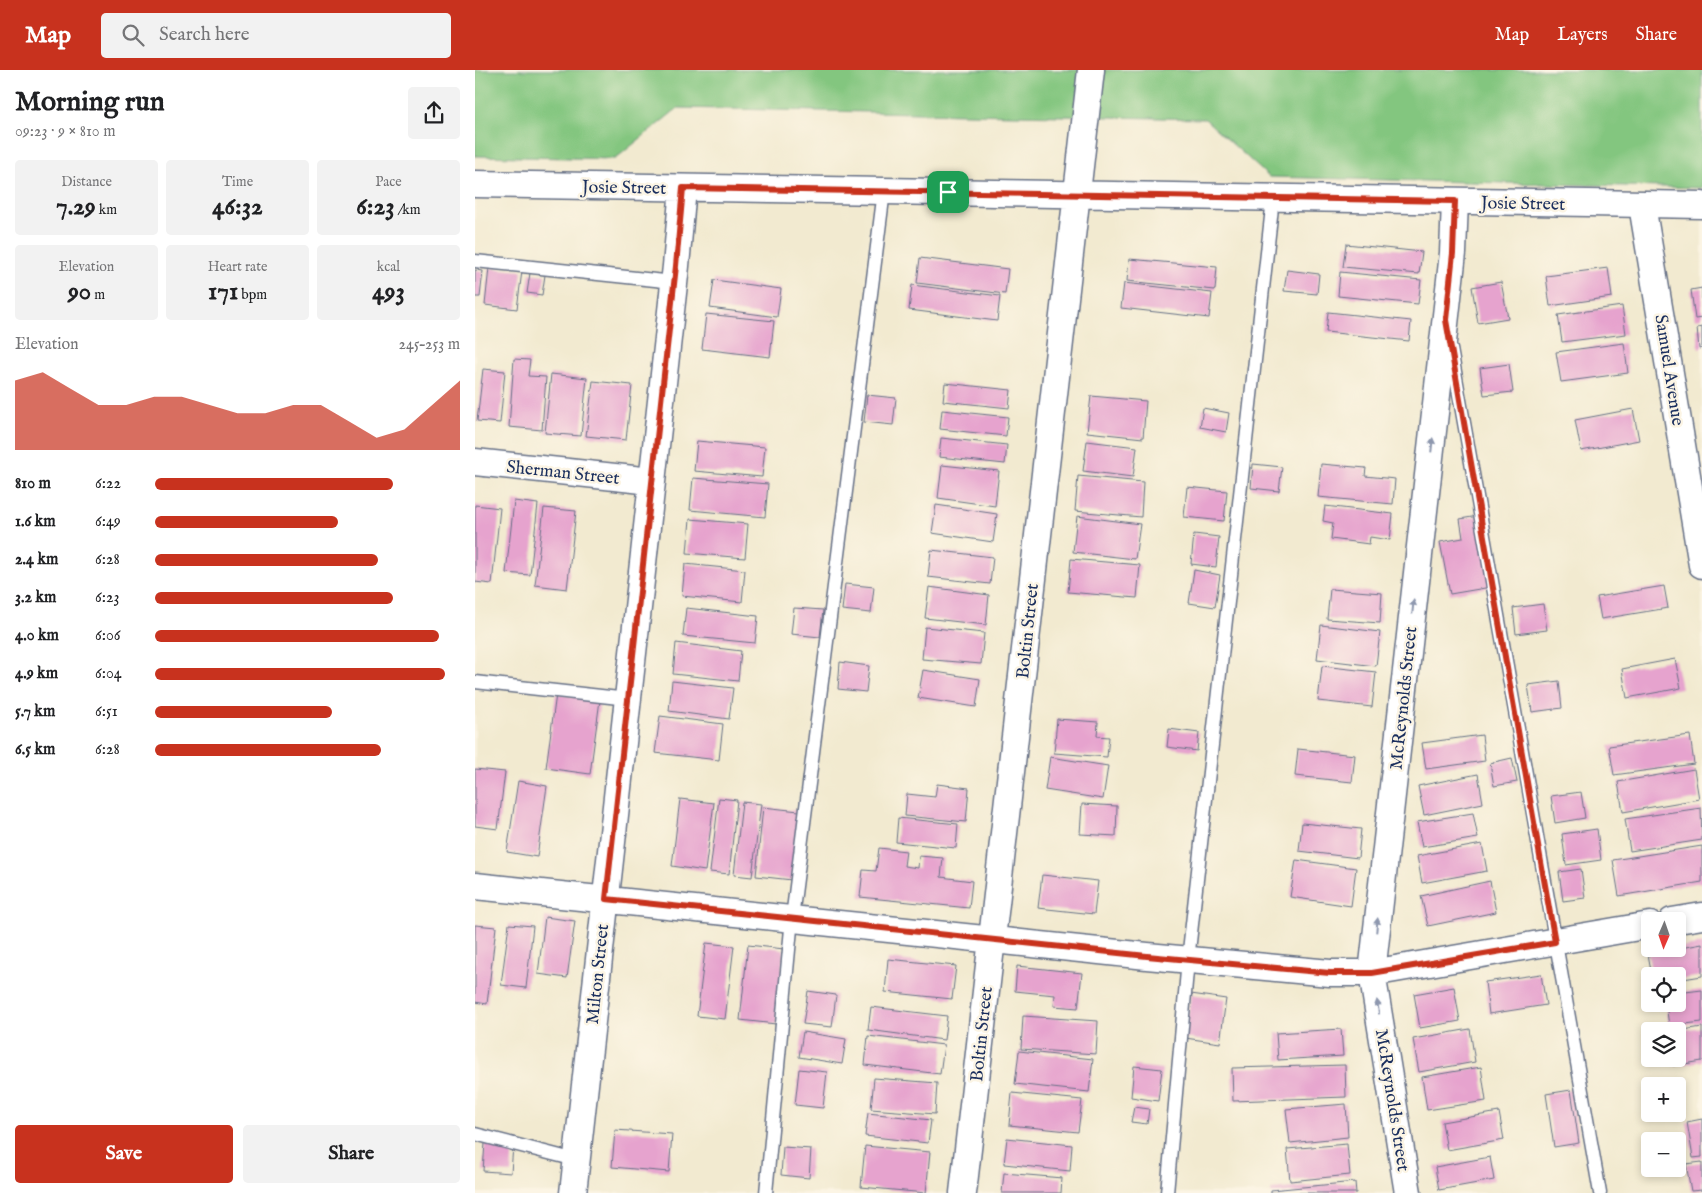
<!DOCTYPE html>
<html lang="en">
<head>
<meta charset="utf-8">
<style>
	body { margin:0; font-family:"IM FELL English",serif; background:#f2f2f2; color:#202124; height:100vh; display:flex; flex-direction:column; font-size:19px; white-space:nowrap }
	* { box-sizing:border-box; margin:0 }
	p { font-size:16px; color:#757577 }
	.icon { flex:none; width:28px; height:28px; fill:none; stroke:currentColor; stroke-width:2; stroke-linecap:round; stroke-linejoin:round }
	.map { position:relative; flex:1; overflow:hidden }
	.details { display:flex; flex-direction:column; background:#fff; width:475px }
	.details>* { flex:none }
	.needle { width:32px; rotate:182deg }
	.buttons { position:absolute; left:1166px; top:842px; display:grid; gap:10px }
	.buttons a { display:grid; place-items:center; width:45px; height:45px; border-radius:5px; background:#fff; box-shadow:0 2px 8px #0003; font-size:25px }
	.pin { position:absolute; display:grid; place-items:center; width:42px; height:42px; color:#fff; margin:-21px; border-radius:10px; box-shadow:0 2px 8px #0006 }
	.round { display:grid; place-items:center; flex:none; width:52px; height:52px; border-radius:5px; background:#f2f2f2 }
	.overview { display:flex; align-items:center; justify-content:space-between; height:85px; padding:0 15px }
	h1 { font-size:28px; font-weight:700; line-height:38px }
	.stats { display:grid; grid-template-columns:repeat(3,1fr); gap:8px; height:85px; padding:5px 15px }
	.stats div { display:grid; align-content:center; border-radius:5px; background:#f2f2f2; text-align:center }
	.stats b { font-size:25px; font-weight:700 }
	.stats small { font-size:14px; font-weight:400 }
	.stats p { font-size:14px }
	.chart { height:140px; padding:10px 15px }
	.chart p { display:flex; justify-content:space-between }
	.chart svg { width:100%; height:90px; margin-top:5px; fill:#c8321e; opacity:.7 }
	.primary-button { display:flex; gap:10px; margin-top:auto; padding:10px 15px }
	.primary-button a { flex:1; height:58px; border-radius:5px; background:#c8321e; color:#fff; font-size:20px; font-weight:700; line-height:58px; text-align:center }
	.primary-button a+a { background:#f2f2f2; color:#202124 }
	ul { padding:0 15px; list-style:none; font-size:16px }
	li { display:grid; grid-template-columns:80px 60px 1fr; align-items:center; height:38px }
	li i { height:12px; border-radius:6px; background:#c8321e }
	header { display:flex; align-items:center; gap:30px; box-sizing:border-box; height:70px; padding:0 25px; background:#c8321e; color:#fff }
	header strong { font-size:24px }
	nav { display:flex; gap:28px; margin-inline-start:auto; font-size:18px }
	.search { width:350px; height:45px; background:#f2f2f2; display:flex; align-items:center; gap:12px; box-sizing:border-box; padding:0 18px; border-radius:5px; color:#757577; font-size:19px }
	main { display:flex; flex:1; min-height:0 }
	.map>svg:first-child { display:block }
	.green { fill:#83c67f; stroke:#4f7a6e }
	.building { fill:#e6a3ce }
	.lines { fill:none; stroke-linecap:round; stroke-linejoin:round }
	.service-casing { stroke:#667086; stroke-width:15 }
	.minor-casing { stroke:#667086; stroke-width:29 }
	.service { stroke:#fff; stroke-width:12 }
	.minor { stroke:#fff; stroke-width:26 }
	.oneway { fill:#8d97ae }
	.route-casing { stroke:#fff; stroke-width:10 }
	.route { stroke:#c8321e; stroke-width:6 }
	.labels { text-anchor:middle; stroke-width:5; stroke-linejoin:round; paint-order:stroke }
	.street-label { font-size:18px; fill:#1b2f5e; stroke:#fcf5e5 }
</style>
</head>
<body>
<header>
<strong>Map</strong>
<div class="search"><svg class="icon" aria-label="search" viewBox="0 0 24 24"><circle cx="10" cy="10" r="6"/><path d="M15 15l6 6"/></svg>Search here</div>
<nav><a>Map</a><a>Layers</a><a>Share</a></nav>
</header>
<main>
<section class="details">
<div class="overview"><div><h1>Morning run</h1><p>09:23 · 9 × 810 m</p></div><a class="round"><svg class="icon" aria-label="share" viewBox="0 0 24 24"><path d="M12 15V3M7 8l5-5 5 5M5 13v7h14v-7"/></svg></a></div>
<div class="stats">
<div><p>Distance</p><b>7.29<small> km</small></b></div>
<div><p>Time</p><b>46:32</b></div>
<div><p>Pace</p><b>6:23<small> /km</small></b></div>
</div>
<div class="stats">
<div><p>Elevation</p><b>90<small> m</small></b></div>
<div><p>Heart rate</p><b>171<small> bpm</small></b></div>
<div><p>kcal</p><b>493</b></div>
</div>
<div class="chart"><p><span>Elevation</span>245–253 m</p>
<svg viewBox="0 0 160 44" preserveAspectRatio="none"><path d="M0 44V10L10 6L20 14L30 22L40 22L50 18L60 18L70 22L80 26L90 26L100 22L110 22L120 30L130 38L140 34L150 22L160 10V44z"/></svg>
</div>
<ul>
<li><b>810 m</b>6:22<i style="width:78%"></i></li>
<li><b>1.6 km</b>6:49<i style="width:60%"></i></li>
<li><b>2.4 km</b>6:28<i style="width:73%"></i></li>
<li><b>3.2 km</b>6:23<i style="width:78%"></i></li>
<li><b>4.0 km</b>6:06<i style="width:93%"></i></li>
<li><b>4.9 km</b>6:04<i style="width:95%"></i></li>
<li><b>5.7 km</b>6:51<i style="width:58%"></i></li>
<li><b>6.5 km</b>6:28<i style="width:74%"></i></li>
</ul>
<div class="primary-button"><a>Save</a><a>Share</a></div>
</section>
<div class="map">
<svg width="1227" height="1123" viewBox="0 0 1227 1123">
	<rect width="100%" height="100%" fill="#fcf5e5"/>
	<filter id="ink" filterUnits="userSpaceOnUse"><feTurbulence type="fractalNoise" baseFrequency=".02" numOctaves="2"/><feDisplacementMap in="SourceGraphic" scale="10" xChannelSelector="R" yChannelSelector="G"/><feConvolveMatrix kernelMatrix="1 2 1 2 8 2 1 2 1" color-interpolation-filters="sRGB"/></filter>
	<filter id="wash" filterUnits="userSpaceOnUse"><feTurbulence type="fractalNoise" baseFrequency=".0096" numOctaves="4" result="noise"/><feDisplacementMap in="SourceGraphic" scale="20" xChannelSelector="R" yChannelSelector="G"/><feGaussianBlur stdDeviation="1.12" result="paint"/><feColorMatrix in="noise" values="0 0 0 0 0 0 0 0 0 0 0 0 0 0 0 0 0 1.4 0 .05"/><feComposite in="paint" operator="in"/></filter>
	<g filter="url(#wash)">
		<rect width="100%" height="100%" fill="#f2ead0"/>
		<path class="green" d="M0,0H1227V118L794,107L730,49L203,38L140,89L0,86Z"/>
		<g id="blocks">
			<path class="building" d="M871,174L947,182L944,204L868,197Z
				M445,188L533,199L530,224L442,213Z
				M654,189L742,197L740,220L652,211Z
				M14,198L47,201L42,239L10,235Z
				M1133,198L1137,227L1075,236L1071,206Z
				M0,200L8,201L5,227H0Z
				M812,200L844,204L842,224L809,221Z
				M865,202L946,210L943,234L863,226Z
				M55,203L70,205L67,225L52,223Z
				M239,210L306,219L302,247L235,238Z
				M1026,212L1033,248L1003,253L997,217Z
				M649,213L737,223L734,248L646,238Z
				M437,215L525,226L522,251L434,240Z
				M1227,218V248L1220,249L1216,220Z
				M1147,236L1151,264L1087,272L1083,245Z
				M853,242L936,251L934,271L851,262Z
				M231,244L299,251L295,287L227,279Z
				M1227,257V278L1224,279L1222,258Z
				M1149,273L1153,303L1086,312L1081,282Z
				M39,289L55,290L53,306L71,307L67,360L34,357Z
				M1034,294L1038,322L1009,325L1005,298Z
				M8,299L30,301L25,353L2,351Z
				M76,304L112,308L106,366L70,363Z
				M118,311L157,315L151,370L111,366Z
				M470,313L536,320L534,338L468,331Z
				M392,325L421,328L418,355L389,352Z
				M616,326L671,331L668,368L612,362Z
				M728,338L754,343L751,362L725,357Z
				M1158,339L1164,370L1106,381L1100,350Z
				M467,340L533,347L531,366L465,359Z
				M466,368L532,375L530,394L464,387Z
				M222,371L290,377L287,407L219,401Z
				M612,371L662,377L658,407L608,401Z
				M778,394L807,397L804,421L776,418Z
				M846,394L891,398L890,406L920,409L918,434L843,427Z
				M467,395L524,401L520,436L463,428Z
				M603,406L668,412L666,447L600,441Z
				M218,408L293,414L290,447L215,440Z
				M712,417L752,421L749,451L709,447Z
				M39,431L63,434L55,505L31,503Z
				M0,435L25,438L17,514L0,512Z
				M461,435L522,444L518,472L457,463Z
				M850,436L918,444L915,470L895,467L894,474L856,469L858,453L848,451Z
				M69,438L101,441L92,519L60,515Z
				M602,446L665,454L660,489L598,482Z
				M1003,446L1016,517L975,524L965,472L988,468L985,449Z
				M215,449L273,454L270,488L212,483Z
				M719,464L744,467L741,497L716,494Z
				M456,480L518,487L515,514L453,507Z
				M596,489L665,495L662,528L593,522Z
				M210,494L270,500L267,532L207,526Z
				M719,500L745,505L740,537L714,533Z
				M370,514L399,517L396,543L367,540Z
				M1189,516L1193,538L1126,549L1122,527Z
				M454,517L514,525L511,555L450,548Z
				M855,519L907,523L905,553L852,549Z
				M1068,534L1072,560L1041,564L1038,538Z
				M211,538L283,546L280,573L208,566Z
				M319,538L348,540L345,567L316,564Z
				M846,555L905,562L901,596L842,589Z
				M450,557L509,563L506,594L447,589Z
				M201,573L266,581L263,611L198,604Z
				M1200,589L1206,618L1152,628L1147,599Z
				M365,592L394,596L391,622L363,619Z
				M847,596L901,602L897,637L843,631Z
				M448,600L505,609L501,637L443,628Z
				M197,611L258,618L254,649L194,641Z
				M1084,611L1087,638L1057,642L1053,615Z
				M81,624L125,630L115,704L71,698Z
				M185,646L248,654L244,690L180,683Z
				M582,649L623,652L622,666L634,667L632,687L579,683Z
				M694,659L724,663L722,681L692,677Z
				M1007,665L1010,691L951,699L947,673Z
				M1215,665L1219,694L1139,705L1134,676Z
				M823,679L880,685L877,712L820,706Z
				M575,687L633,696L628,729L570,720Z
				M1037,688L1042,712L1019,716L1015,693Z
				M0,699L30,702L23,759L0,756Z
				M1219,699L1224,729L1148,742L1143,712Z
				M1003,704L1008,733L949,745L943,716Z
				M43,711L72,716L62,787L32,782Z
				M462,714L494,718L491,752L430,746L432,724L460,727Z
				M1106,722L1110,748L1080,753L1076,726Z
				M244,728L262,730L254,804L235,802Z
				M205,729L239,733L230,801L197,796Z
				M267,732L286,734L277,807L259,805Z
				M607,734L642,736L641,766L605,764Z
				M288,737L324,741L317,810L281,806Z
				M1226,738L1227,770L1155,781L1150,749Z
				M998,743L1003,768L947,777L942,752Z
				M423,748L483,754L481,778L421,772Z
				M827,753L886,759L883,788L824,781Z
				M1122,759L1126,790L1091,795L1087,764Z
				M1007,774L1012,801L947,813L942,786Z
				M1227,776V812L1144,826L1138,790Z
				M404,778L431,781L429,796L443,798L444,786L468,788L466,807L497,811L494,838L385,827L388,800L401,801Z
				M821,790L881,798L876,836L815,827Z
				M1106,799L1110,828L1088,831L1084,802Z
				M567,805L623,811L619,844L563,838Z
				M1015,811L1021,842L953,856L946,826Z
				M70,847L100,851L92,908L63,904Z
				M34,854L58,856L51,918L26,915Z
				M0,855L21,857L12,934L0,932Z
				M231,873L259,876L250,949L222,946Z
				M1227,874V906L1202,910V906H1177L1173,884Z
				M273,875L309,879L301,954L265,950Z
				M413,889L481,896L477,929L410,922Z
				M542,896L607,903L603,938L579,936L580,925L540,921Z
				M1066,904L1071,935L1014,944L1010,912Z
				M979,917L985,951L945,958L939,924Z
				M1227,920V952L1194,956L1191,934H1202V923Z
				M333,921L361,925L357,957L328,954Z
				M716,924L751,929L745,973L710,968Z
				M396,937L472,946L469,970L393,960Z
				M548,946L623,951L621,984L546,979Z
				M1227,957V991L1198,996L1197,989H1202V961Z
				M866,959L868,986L803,990L801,963Z
				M995,959L1000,992L944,1002L938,969Z
				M328,962L371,969L367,994L324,987Z
				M393,966L469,975L465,1004L390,995Z
				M544,981L618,989L614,1022L540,1014Z
				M870,995L871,1027L758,1031L757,998Z
				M659,996L687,999L683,1031L656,1027Z
				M1006,997L1011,1031L952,1040L947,1007Z
				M324,999L352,1002L348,1038L320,1035Z
				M399,1008L462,1013L460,1044L396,1039Z
				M1096,1020L1104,1073L1079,1077L1071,1024Z
				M537,1023L607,1030L603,1062L534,1055Z
				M871,1034L873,1067L815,1073L811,1039Z
				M659,1037L674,1039L672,1054L656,1052Z
				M1024,1042L1029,1070L972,1080L967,1052Z
				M393,1043L456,1050L453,1073L390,1066Z
				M1227,1049V1087L1218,1088L1212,1052Z
				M140,1060L197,1064L194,1102L137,1097Z
				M532,1068L597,1075L595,1101L529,1094Z
				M10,1073L38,1075L36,1103L8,1101Z
				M872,1074L875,1105L815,1111L812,1079Z
				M390,1076L455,1082L451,1123L386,1117Z
				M308,1077L336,1079L334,1108L306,1105Z
				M1015,1087L1019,1110L964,1120L960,1097Z
				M1227,1092V1120L1216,1121L1211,1094Z
				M529,1103L587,1108L586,1123H527Z
				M880,1112L881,1123H796V1120Z"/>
		</g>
	</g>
	<g filter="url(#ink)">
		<use href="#blocks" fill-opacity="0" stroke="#667086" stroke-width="1"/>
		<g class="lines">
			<defs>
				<path id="service" d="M0,191L199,212
					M976,279L1125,1123
					M0,612L153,629
					M0,1064L101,1090
					M291,1123L317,848L409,121
					M692,1123L713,890L798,129"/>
				<path id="minor" d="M0,114L1227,135
					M1167,135L1227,495
					M0,392L177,411
					M0,816L672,886L855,903H897L1175,855
					M1197,851L1227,846
					M98,1123L201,196L208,118
					M488,1123L616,0
					M933,1123L897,903L978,183L980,131"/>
			</defs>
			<use href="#service" class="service-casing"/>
			<use href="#minor" class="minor-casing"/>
			<use href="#service" class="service"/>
			<use href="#minor" class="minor"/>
		</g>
		<defs><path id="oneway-solid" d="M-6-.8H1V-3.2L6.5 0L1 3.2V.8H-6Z" transform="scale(1.25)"/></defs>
		<g class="oneway">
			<use href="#oneway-solid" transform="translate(957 375) rotate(-84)"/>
			<use href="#oneway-solid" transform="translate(938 537) rotate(-84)"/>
			<use href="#oneway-solid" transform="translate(902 855) rotate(-84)"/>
			<use href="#oneway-solid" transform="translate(903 937) rotate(-99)"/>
		</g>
	</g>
	<g class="lines" filter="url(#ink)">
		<defs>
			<path id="route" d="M208,118L980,131L978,183L971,250L1080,872L897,903H855L672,886L131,829L201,196Z"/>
		</defs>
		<use href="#route" class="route-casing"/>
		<use href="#route" class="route"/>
	</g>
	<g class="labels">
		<g class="street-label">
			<text transform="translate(149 117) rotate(1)" y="6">Josie Street</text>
			<text transform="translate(1048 133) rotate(1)" y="6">Josie Street</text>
			<text transform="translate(1195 300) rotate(81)" y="6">Samuel Avenue</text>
			<text transform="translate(88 402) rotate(6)" y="6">Sherman Street</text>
			<text transform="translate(552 561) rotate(-84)" y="6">Boltin Street</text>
			<text transform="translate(928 628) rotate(-84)" y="6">McReynolds Street</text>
			<text transform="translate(122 904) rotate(-84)" y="6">Milton Street</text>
			<text transform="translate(506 964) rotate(-84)" y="6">Boltin Street</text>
			<text transform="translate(918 1030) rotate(81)" y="6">McReynolds Street</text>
		</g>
	</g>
</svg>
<div class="buttons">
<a><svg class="needle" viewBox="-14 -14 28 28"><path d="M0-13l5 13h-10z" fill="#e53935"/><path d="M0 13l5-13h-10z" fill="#757577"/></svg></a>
<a><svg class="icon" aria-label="locate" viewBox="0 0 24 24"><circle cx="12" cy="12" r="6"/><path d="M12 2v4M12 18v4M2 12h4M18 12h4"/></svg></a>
<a><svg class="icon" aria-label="layers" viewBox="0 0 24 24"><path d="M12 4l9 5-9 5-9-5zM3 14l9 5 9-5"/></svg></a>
<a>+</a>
<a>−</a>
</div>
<div class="pin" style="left:473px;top:122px;background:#1e9e55"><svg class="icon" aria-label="arrive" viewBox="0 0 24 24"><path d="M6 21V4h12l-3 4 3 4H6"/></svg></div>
</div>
</main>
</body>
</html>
